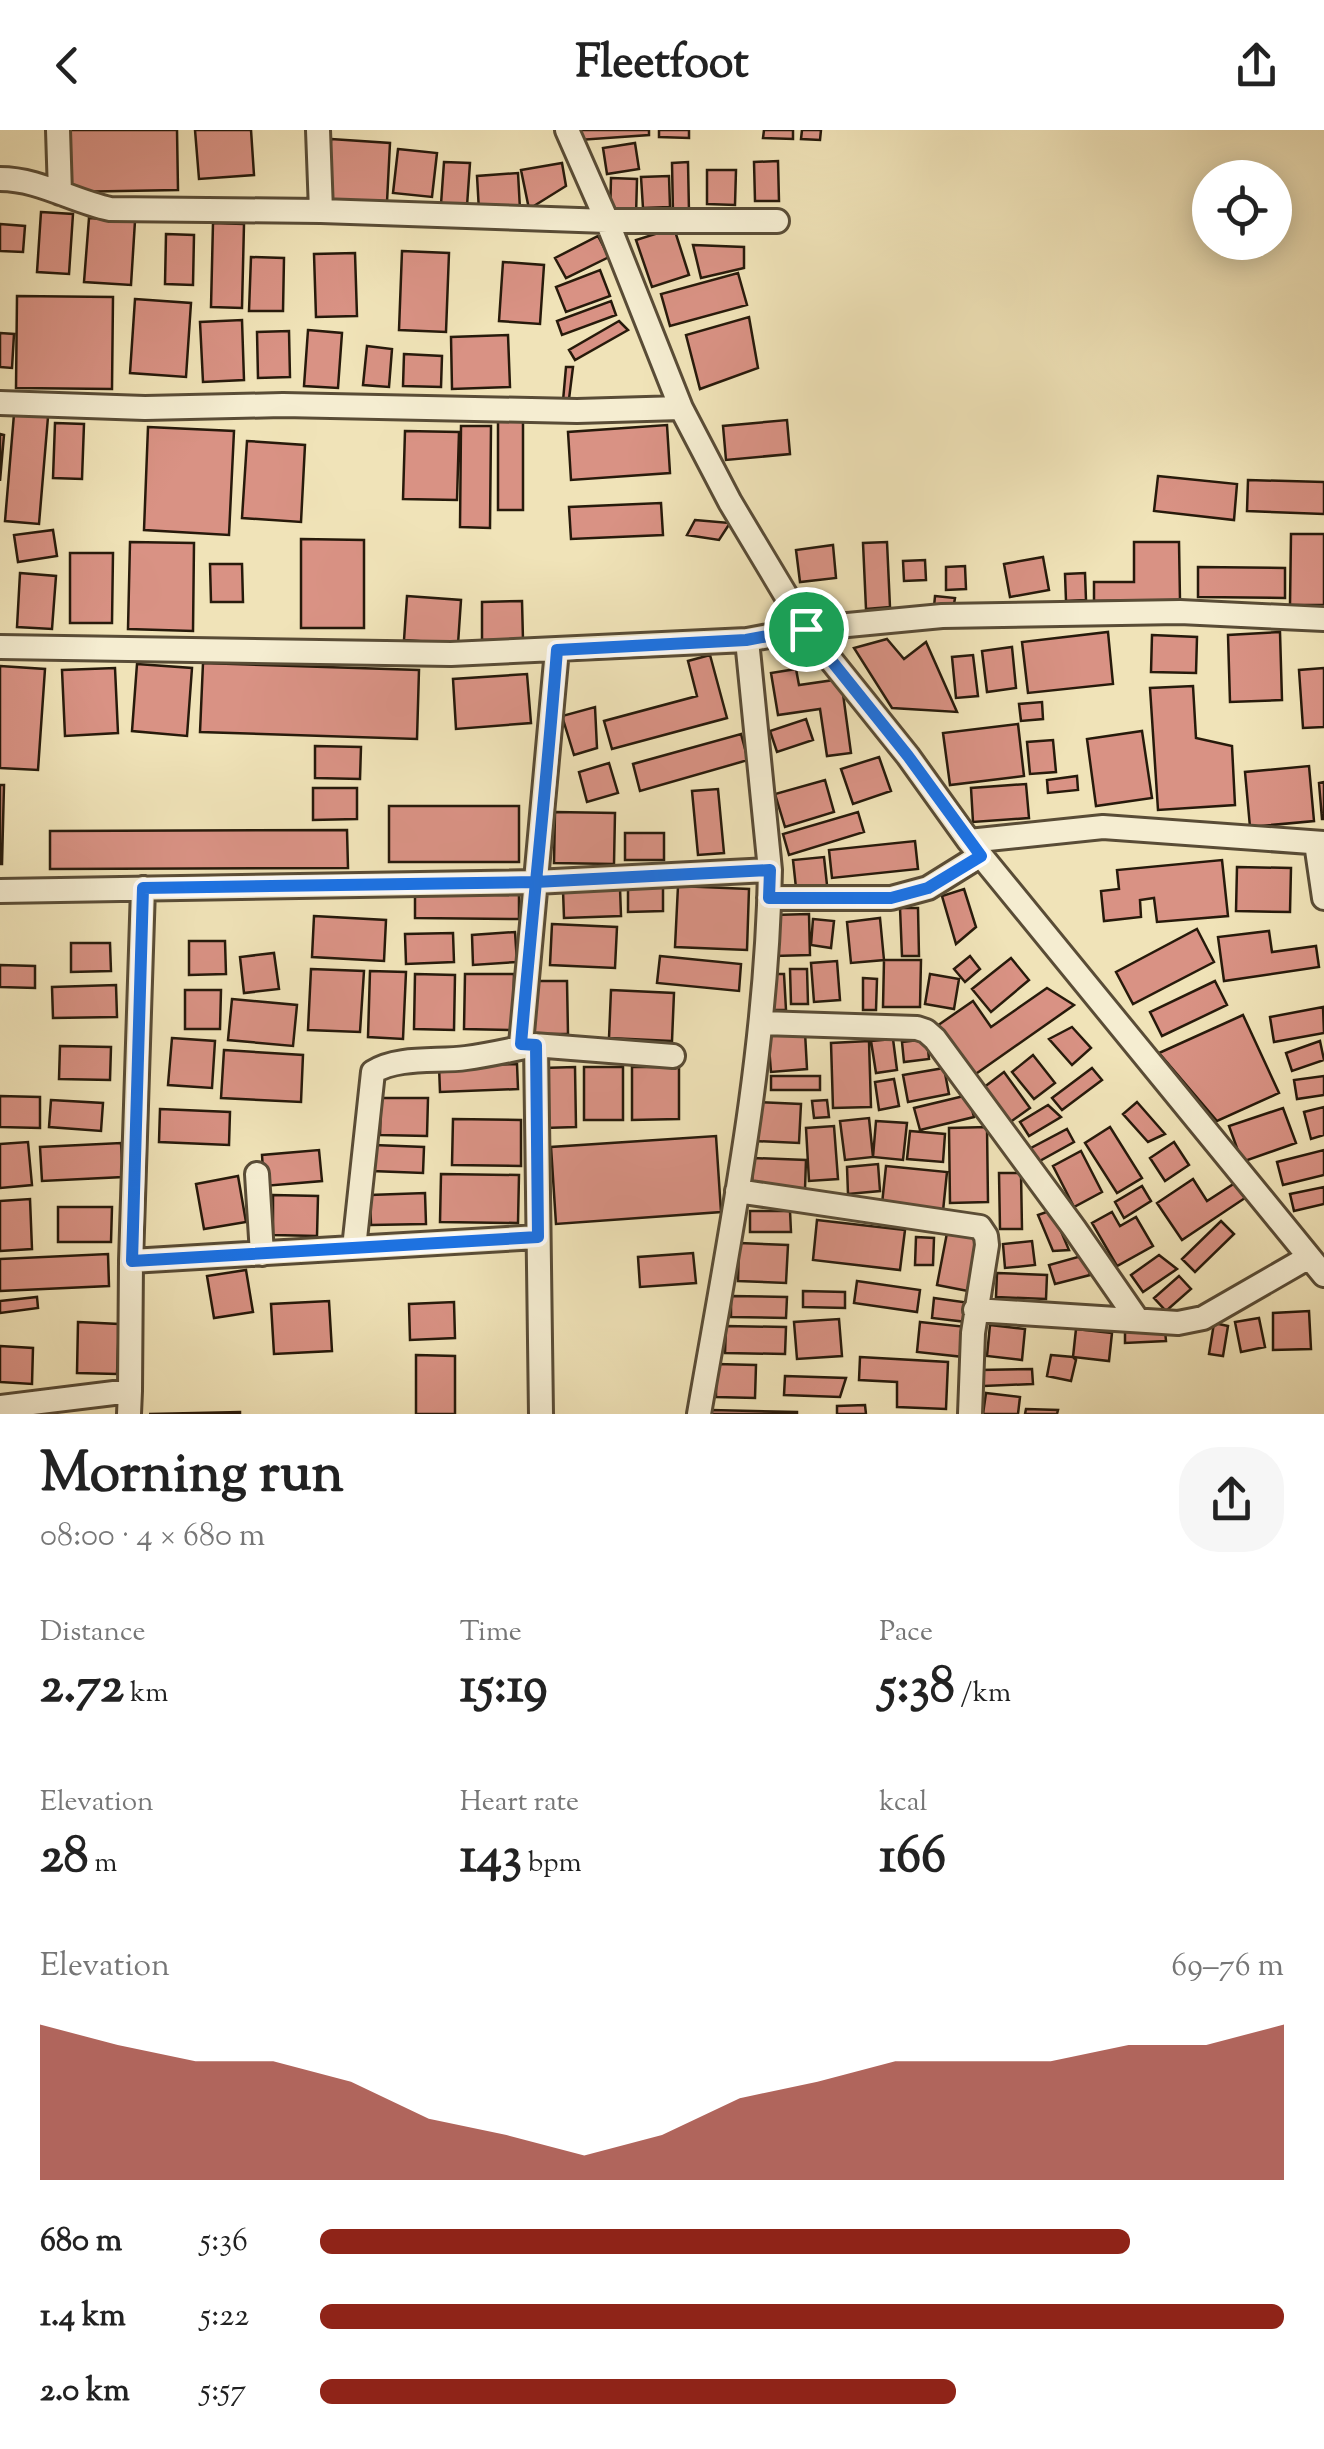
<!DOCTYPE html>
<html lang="en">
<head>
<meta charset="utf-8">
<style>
	body { margin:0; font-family:"Sorts Mill Goudy",serif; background:#f6f6f6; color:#222; height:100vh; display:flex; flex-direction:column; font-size:38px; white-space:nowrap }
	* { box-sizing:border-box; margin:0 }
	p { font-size:32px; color:#767676 }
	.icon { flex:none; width:55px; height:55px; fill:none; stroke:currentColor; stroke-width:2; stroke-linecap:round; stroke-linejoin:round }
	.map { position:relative; height:1284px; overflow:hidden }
	.side { display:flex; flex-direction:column; background:#fff; flex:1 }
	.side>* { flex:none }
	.controls { position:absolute; left:1192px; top:30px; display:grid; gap:20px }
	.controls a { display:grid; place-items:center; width:100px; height:100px; border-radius:50%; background:#fff; box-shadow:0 5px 25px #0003; font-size:50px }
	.pin { position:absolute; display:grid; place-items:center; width:85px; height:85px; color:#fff; margin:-42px; border:5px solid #fff; border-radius:50%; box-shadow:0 2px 10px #0007 }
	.round { display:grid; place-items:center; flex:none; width:105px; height:105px; border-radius:40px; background:#f6f6f6 }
	.headline { display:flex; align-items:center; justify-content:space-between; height:170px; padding:0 40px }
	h1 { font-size:55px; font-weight:700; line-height:75px }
	.stats { display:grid; grid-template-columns:repeat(3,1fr); gap:15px; height:170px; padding:10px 40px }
	.stats div { display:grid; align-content:center }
	.stats b { font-size:50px; font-weight:700 }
	.stats small { font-size:28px; font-weight:400 }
	.stats p { font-size:28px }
	.chart { height:280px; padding:20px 40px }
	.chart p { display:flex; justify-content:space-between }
	.chart svg { width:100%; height:180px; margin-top:10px; fill:#8f2418; opacity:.7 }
	ul { padding:0 40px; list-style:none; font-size:32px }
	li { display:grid; grid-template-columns:160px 120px 1fr; align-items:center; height:75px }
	li i { height:25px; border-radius:12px; background:#8f2418 }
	header { display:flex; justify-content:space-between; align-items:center; height:130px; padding:0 40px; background:#fff; font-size:45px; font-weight:700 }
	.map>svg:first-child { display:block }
	.building { fill:#d99284; stroke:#271a0b; stroke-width:2.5 }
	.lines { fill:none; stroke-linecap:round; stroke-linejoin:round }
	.street-casing { stroke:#594c36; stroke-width:28 }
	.street { stroke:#f5edd1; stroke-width:22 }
	.route-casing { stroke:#fff; stroke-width:20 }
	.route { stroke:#1a73e8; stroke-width:12 }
</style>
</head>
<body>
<header><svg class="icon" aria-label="back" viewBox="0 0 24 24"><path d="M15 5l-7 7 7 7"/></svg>Fleetfoot<svg class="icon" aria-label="share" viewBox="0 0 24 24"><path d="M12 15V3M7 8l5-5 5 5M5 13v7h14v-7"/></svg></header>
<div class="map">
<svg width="1324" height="1284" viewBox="0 0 1324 1284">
	<rect width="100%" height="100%" fill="#f0e3b8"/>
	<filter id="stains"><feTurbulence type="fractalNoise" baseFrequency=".002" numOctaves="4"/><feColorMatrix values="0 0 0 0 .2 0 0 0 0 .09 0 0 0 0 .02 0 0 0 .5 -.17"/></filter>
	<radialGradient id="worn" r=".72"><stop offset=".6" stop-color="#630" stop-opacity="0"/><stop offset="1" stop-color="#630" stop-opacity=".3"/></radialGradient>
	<path class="building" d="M65,0H177L178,60L66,62Z
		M195,0H251L254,45L199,49Z
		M578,0H649V5L579,10Z
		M659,0H689V8L659,7Z
		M764,0H793V9L763,8Z
		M802,0H821L820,10L801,9Z
		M331,9L390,13L387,72L328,69Z
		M635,13L639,39L607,44L603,18Z
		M398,19L437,23L432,67L393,63Z
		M778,31L779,71H755L754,32Z
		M444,32L470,33L467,76L441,74Z
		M688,32L689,82L673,83L672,33Z
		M562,33L566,56L529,79L521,40Z
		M707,40H736L735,75L707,74Z
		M518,43L520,79L479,81L477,46Z
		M669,46L670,77L643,78L641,47Z
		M611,48L637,49L636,86H610Z
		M41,82L73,84L69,144L37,142Z
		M89,88L135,91L131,155L84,152Z
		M213,93L244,94L242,178L211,177Z
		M0,94L25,96L23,122L0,121Z
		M674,98L689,145L652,157L636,110Z
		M166,104L194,105L193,155L165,154Z
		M598,106L609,127L566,148L555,128Z
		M693,115L744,117V138L701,148Z
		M402,121L449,123L446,202L399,200Z
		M355,123L357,186L316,187L314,124Z
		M251,127L284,128L283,181H249Z
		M503,132L544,135L540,194L499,191Z
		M600,140L610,166L566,182L556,157Z
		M738,143L747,175L670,196L661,164Z
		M17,166L113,167L112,259L16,258Z
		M135,169L191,173L186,247L130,243Z
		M611,171L616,185L562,205L557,191Z
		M749,187L758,238L700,259L686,205Z
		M242,190L244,250L203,252L200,192Z
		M619,191L628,200L575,230L569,220Z
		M308,200L342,203L338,258L304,256Z
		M289,201L290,247L258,248L257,202Z
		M0,203L14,204L12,238L0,237Z
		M508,205L510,257L452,259L451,207Z
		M367,216L392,219L389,257L363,255Z
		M404,224L442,226L441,257L403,256Z
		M566,237H573L569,269L563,271Z
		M14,284L48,287L39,394L5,391Z
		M787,290L790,324L726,330L723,296Z
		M498,291H523V380H498Z
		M55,293L84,294L82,349L53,348Z
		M667,295L670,343L571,350L568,302Z
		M461,296H491L490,398L460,397Z
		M148,297L234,301L229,405L144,400Z
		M405,301L459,302L457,370L403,369Z
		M0,304L4,305L0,351Z
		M247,311L305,315L301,392L242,388Z
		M1158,346L1237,354L1234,390L1154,381Z
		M1248,350L1324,352V384L1247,381Z
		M661,373L663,405L571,409L569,377Z
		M695,390L730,393L719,410L687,405Z
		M53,400L57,426L18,432L14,405Z
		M1291,404H1324V475H1290Z
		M301,409L364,410V498H301Z
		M130,412L194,413L193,501L128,499Z
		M887,412L890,477L866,479L863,413Z
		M1134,412H1179L1180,470L1094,471V452H1134Z
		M833,415L836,448L800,452L796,420Z
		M70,423H113L112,493H70Z
		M1043,427L1049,460L1010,467L1004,434Z
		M925,430L926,450L904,451L903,431Z
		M210,434H242L243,472H211Z
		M965,436L966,459L946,460V437Z
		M1198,437L1285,438V468L1198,467Z
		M20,443L56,446L52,499L17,497Z
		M1085,443L1086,470L1066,471L1065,444Z
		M407,466L461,470L458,514L404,510Z
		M935,466L955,468L953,480L934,477Z
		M522,471L523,510H482V472Z
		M1108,502L1113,554L1028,563L1022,512Z
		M1280,502L1282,570L1230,572L1228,505Z
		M1152,505L1197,507L1196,543L1151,542Z
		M887,509L904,529L926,512L957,582L892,578L854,518Z
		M1012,517L1016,558L987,562L982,521Z
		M710,525L727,588L612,619L604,591L697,566L688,531Z
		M973,525L978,566L956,568L952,527Z
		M203,533L419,540L417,609L200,602Z
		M137,534L192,538L187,606L132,601Z
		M0,536L45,539L38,640L0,638Z
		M115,538L118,603L65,606L62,540Z
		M1324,538V597L1303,598L1299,540Z
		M796,539L799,555L841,549L851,623L827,626L820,579L778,585L771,543Z
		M527,544L531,593L456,599L453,549Z
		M1193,556L1196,608L1232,616L1235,675L1158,680L1150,558Z
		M1042,572L1043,589L1021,591L1019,574Z
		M595,577L597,618L574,625L562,586Z
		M806,589L813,610L777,622L770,601Z
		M1018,594L1024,646L950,655L943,603Z
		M1142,601L1152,668L1096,676L1087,609Z
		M741,604L748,630L640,661L633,634Z
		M1053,610L1056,642L1030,644L1027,612Z
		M315,616L361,617L360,649L315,648Z
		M879,627L891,661L853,674L841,639Z
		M609,633L618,663L587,672L579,642Z
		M1309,636L1314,691L1250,697L1245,642Z
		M1077,646L1078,660L1048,663L1047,650Z
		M825,650L834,682L785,697L775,664Z
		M1324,652V689H1322L1319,653Z
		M1026,654L1029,688L973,692L971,658Z
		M0,655H4L2,734H0Z
		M313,658H357V689L313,690Z
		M718,659L724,723L698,725L692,661Z
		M389,676H519V732H389Z
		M555,682L615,683L614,734L554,733Z
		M858,682L864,702L789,725L783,704Z
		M347,700L348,738L50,739V701Z
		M625,703H664V730H625Z
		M915,711L918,739L832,748L829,720Z
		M824,727L827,755L796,758L793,730Z
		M1222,730L1228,786L1157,792L1154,768L1140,770L1141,787L1104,791L1101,761L1119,759L1117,740Z
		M1237,737L1291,738L1290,782L1236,781Z
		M663,756V781L628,782V757Z
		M678,756L749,759L747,820L675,817Z
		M620,758L621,786L564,788L563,760Z
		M964,759L976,797L956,814L942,766Z
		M415,760L519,761V789L415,788Z
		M900,778H918L919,826H902Z
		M809,784L810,825L774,826L773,785Z
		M314,786L386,790L384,831L312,827Z
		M880,788L884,830L851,833L847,792Z
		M813,789L834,791L831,818L811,815Z
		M552,794L617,797L615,838L550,835Z
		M1197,799L1214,832L1133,874L1116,842Z
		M1269,801L1272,822L1316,816L1319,837L1224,851L1218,807Z
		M515,802L517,832L473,835L472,805Z
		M453,803L454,832L406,834L405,804Z
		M189,811H225L226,844L189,845Z
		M71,813H110L111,841L71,842Z
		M274,823L279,859L244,863L240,827Z
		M660,826L741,834L739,861L657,853Z
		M970,826L980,839L965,852L954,839Z
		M1011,828L1029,850L991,882L972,859Z
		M884,830H921L920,877H883Z
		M837,831L840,870L814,872L811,833Z
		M0,835L35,836V858L0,857Z
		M311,839L364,841L360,902L308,900Z
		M790,839H807L808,874H791Z
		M370,841L406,842L403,909L368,907Z
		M415,844L455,845L454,900L414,899Z
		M465,844H514L513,900L464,899Z
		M771,844H784L786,880H773Z
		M930,844L959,849L954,879L925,874Z
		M863,848L877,849L876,880H863Z
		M534,851H567L568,904H534Z
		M1215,851L1227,875L1162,906L1150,882Z
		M116,855L117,887L53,888L52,857Z
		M1047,858L1074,875L970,948L934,898L973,871L991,897Z
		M185,860H221L220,899H185Z
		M611,860L674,863L672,911L609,908Z
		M232,869L297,875L293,916L228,910Z
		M1323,877L1324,903L1274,912L1270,887Z
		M1243,885L1279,963L1217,991L1159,923Z
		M1072,897L1091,918L1072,935L1049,909Z
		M805,902L807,939L771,942L768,904Z
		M172,908L215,911L212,958L168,955Z
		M893,909L897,940L876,943L871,911Z
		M927,909L929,929L904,932L902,912Z
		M869,911L871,977L833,978L831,913Z
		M1320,911L1324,930L1292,941L1286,923Z
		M60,916L111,917L110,950L59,949Z
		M224,920L303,925L301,972L221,968Z
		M1033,925L1055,953L1034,969L1012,942Z
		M517,934L518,959L440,962L439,936Z
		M575,937L576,997L544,998L542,938Z
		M584,937H623V990H584Z
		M632,937H679V989L632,990Z
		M944,938L949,964L908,972L903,945Z
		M1092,938L1102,950L1062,980L1052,968Z
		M1004,942L1030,978L1009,993L983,958Z
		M771,946H820V960H771Z
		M1324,946V965L1297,969L1294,950Z
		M894,949L899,976L879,980L875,952Z
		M968,965L974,987L920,1000L914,978Z
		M0,966L40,967V998L0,997Z
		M381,968H428L427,1006L380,1005Z
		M51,970L103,973L101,1001L49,997Z
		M827,970L829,987L814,988L812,971Z
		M756,972L801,974L799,1013L754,1011Z
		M1137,972L1165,1004L1148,1012L1123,984Z
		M1048,975L1061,987L1029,1006L1020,992Z
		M1324,977V1005L1311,1009L1304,982Z
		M1283,978L1296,1013L1242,1032L1229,996Z
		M160,979L230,982L229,1015L159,1012Z
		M869,988L873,1027L845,1030L840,991Z
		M453,989L521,990V1036L452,1035Z
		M876,991L907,993L903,1030L873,1027Z
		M834,996L838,1049L809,1051L806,998Z
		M987,997L988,1072L950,1073L949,998Z
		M1110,997L1142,1048L1117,1063L1085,1013Z
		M1067,999L1074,1012L1036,1033L1029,1019Z
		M910,1001L945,1004L943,1032L907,1029Z
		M716,1006L721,1082L556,1094L551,1017Z
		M28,1012L32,1055L0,1058V1014Z
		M1174,1012L1189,1035L1165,1051L1150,1028Z
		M121,1013L123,1047L42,1051L40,1017Z
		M374,1015L424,1017L423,1043L372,1041Z
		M319,1020L322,1051L264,1056L262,1025Z
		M1324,1020V1045L1283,1055L1277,1032Z
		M1081,1021L1102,1062L1074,1077L1053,1036Z
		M753,1028L806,1030L805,1059L752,1056Z
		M878,1034L880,1061L848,1064L847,1037Z
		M886,1036L947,1042L943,1081L882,1074Z
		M999,1043H1021L1022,1099H1000Z
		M441,1044L519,1045L518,1093L440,1092Z
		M238,1046L246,1092L204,1099L196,1054Z
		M1193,1049L1207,1071L1235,1053L1245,1068L1182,1110L1157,1073Z
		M1142,1056L1151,1071L1124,1088L1115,1072Z
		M1324,1057V1074L1294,1081L1290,1064Z
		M425,1063L426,1094L371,1095L370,1065Z
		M273,1065L318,1066L317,1106L273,1105Z
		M30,1069L32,1119L0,1121V1071Z
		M58,1077H112L111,1112H58Z
		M1052,1080L1069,1120L1053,1121L1038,1085Z
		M750,1081H790L791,1102H750Z
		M1112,1082L1120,1096L1136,1087L1153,1116L1117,1136L1092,1093Z
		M817,1090L905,1100L900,1140L813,1130Z
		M1221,1091L1234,1104L1195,1142L1182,1129Z
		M947,1103L978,1109L968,1161L937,1155Z
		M916,1107L934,1108L933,1135H915Z
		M1032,1111L1035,1135L1005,1138L1003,1114Z
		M739,1113L788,1115L786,1153L738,1151Z
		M693,1123L696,1153L640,1157L638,1127Z
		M108,1124L109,1156L0,1161V1129Z
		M1085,1125L1090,1145L1055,1154L1049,1135Z
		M1159,1125L1177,1139L1143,1162L1131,1145Z
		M246,1140L253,1182L214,1188L207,1146Z
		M997,1143L1047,1145L1046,1169L996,1167Z
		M1179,1146L1191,1159L1166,1181L1154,1168Z
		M857,1151L920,1160L917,1182L854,1173Z
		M803,1161L845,1162V1178L803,1177Z
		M731,1166L787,1167L786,1188L731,1187Z
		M37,1167L38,1178L0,1183V1171Z
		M934,1168L970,1173L967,1192L932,1188Z
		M329,1171L332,1221L274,1224L271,1174Z
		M454,1172L455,1208L410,1210L409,1174Z
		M1309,1181L1311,1219L1273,1220V1183Z
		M1259,1188L1265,1217L1241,1222L1235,1192Z
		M839,1189L842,1226L797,1229L794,1192Z
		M78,1192L119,1194L117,1244L77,1243Z
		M920,1192L967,1197L964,1227L917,1222Z
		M1214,1193L1228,1196L1223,1226L1209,1224Z
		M990,1195L1025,1199L1022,1230L987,1226Z
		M726,1196L786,1197L785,1224L725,1223Z
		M1076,1199L1112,1203L1109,1231L1073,1227Z
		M1165,1200L1166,1211L1125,1213V1202Z
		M0,1216L33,1218L32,1254L0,1252Z
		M416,1225L455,1226V1284H416Z
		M1051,1225L1073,1227L1076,1230L1071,1251L1047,1246Z
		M860,1227L948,1232L946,1279L897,1277V1252L859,1250Z
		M716,1234L756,1235L755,1268L716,1267Z
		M1032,1239L1033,1254L984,1256L980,1240Z
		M785,1246L846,1248L840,1267L784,1265Z
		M986,1263L1020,1267L1018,1284H983Z
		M865,1275L866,1284H837V1276Z
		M1026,1279L1058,1280L1057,1284H1025Z
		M711,1280L797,1282V1284H711Z
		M240,1282V1284H149Z"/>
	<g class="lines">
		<defs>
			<path id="street" d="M58,0L60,63
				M318,0L321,81
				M567,0L607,91L681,278L730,372L806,499L908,626L969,711L1103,697L1324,713
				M0,49C39,49 72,71 110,79L321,81L607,91H777
				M0,273L145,278L283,275L577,281L681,278
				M0,517L451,524L747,510L806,499L942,486L1180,482L1324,489
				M969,711L1324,1145
				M1316,713L1324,768
				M0,761L535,752L770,740
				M769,768H891L928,758L981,725
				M761,893L917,898L926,901L935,909L1074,1098L1137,1189
				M521,914L557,520
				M521,914L673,926
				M257,1044L262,1124
				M737,1061L980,1097L986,1106L987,1115L973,1203L970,1284
				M354,1118L373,942C398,926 438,932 466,928C490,925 513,919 536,915L541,1284
				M131,1131L538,1107
				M975,1180L1178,1193L1203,1188L1309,1127
				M130,1261L131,1131L143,758
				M0,1277L130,1261L129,1284
				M699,1284C730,1104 767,924 770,740L747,510"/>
		</defs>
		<use href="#street" class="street-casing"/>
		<use href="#street" class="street"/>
	</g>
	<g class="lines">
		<defs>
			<path id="route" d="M806,499L746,510L557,520C547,651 532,783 521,914L536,915L538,1107L132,1131L143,758L535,752L770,740L769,768H891L928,758L981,726L908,626L806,499"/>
		</defs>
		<use href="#route" class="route-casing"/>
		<use href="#route" class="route"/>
	</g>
	<rect width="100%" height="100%" filter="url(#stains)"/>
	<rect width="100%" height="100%" fill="url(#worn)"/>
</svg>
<div class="controls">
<a><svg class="icon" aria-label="locate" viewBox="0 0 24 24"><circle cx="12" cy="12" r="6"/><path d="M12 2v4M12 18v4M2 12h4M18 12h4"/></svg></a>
</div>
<div class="pin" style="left:806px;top:499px;background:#1e9e55"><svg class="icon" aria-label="arrive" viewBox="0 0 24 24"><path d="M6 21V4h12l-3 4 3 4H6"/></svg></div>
</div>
<section class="side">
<div class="headline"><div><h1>Morning run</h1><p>08:00 · 4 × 680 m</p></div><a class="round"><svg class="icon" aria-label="share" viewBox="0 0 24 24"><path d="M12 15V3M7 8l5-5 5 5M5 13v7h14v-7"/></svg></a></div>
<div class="stats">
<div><p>Distance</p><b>2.72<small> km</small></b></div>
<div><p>Time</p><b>15:19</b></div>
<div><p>Pace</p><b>5:38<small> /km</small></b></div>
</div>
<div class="stats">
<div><p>Elevation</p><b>28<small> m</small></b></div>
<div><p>Heart rate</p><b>143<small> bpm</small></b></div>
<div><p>kcal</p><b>166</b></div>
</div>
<div class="chart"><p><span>Elevation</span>69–76 m</p>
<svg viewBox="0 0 160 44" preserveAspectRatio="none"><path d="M0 44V6L10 11L20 15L30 15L40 20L50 29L60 33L70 38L80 33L90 24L100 20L110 15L120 15L130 15L140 11L150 11L160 6V44z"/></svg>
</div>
<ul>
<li><b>680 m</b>5:36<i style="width:84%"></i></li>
<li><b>1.4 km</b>5:22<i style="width:100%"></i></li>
<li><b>2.0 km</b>5:57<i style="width:66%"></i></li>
</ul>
</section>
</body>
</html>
